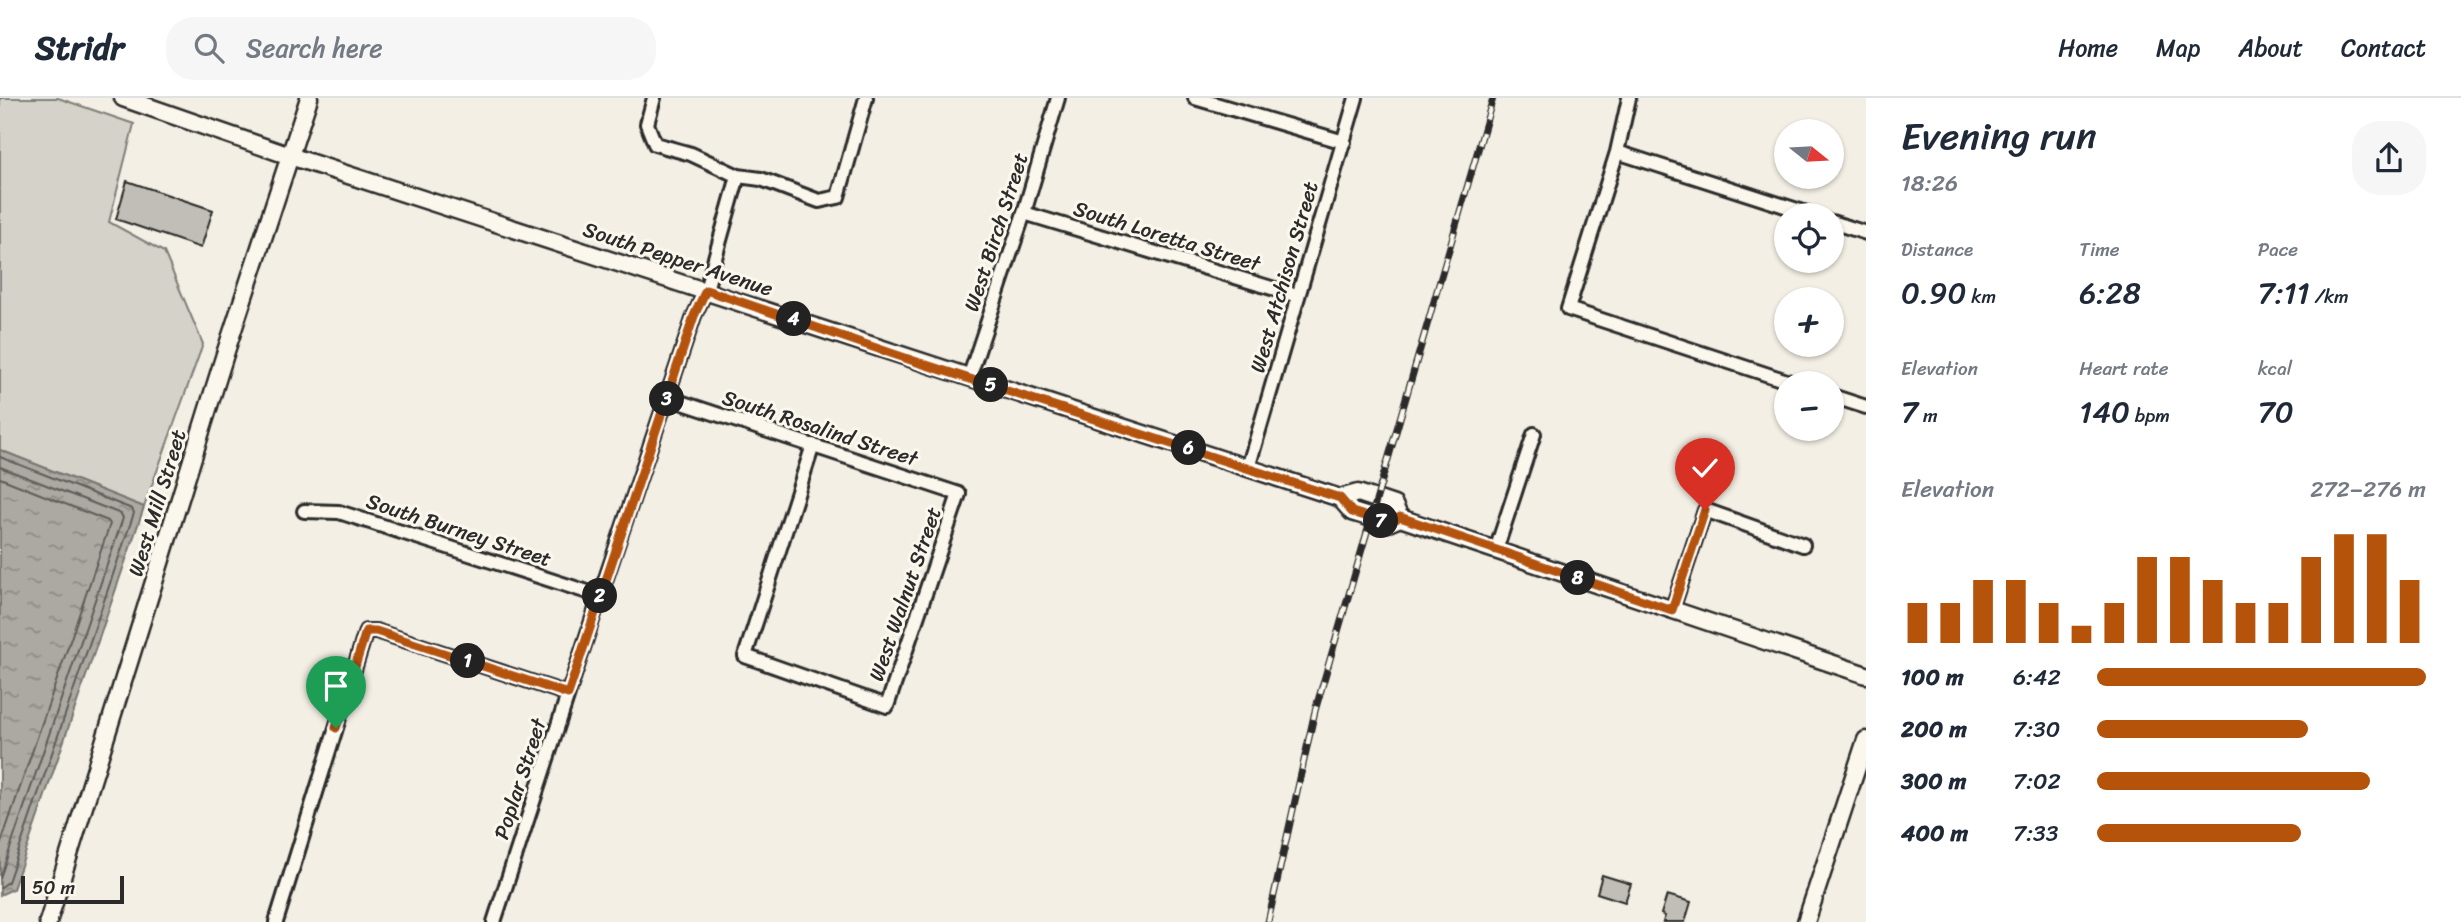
<!DOCTYPE html>
<html lang="en">
<head>
<meta charset="utf-8">
<style>
	body { margin:0; font-family:Sriracha,sans-serif; background:#f6f6f7; color:#1f2937; height:100vh; display:flex; flex-direction:column; font-size:26px; white-space:nowrap }
	* { box-sizing:border-box; margin:0 }
	p { font-size:23px; color:#747a83 }
	.icon { flex:none; width:38px; height:38px; fill:none; stroke:currentColor; stroke-width:2; stroke-linecap:round; stroke-linejoin:round }
	.map { position:relative; flex:1; overflow:hidden }
	.sheet { display:flex; flex-direction:column; background:#fff; width:595px }
	.sheet>* { flex:none }
	.needle { width:46px; rotate:108deg }
	.buttons { position:absolute; left:1774px; top:21px; display:grid; gap:14px }
	.buttons a { display:grid; place-items:center; width:70px; height:70px; border-radius:50%; background:#fff; box-shadow:0 2px 5px #0004; font-size:35px }
	.scale { position:absolute; left:21px; bottom:18px; width:103px; box-sizing:border-box; padding-left:7px; border:4px solid #2b2b2b; border-top:0; font-size:19px; line-height:24px; white-space:nowrap; color:#2b2b2b; -webkit-text-stroke:5px #fbf7ec; paint-order:stroke }
	.pin { position:absolute; display:grid; place-items:center; width:60px; height:60px; color:#fff; margin:-72px -30px; border-radius:50% 50% 50% 0; rotate:-45deg; box-shadow:0 0 7px #0007 }
	.pin .icon { rotate:45deg }
	.km { position:absolute; width:35px; height:35px; margin:-18px; border-radius:50%; background:#222; color:#fff; font-size:19px; line-height:35px; text-align:center }
	.round { display:grid; place-items:center; flex:none; width:74px; height:74px; border-radius:28px; background:#f6f6f7 }
	.summary { display:flex; align-items:center; justify-content:space-between; height:119px; padding:0 35px }
	h1 { font-size:38px; font-weight:600; line-height:52px }
	.figures { display:grid; grid-template-columns:repeat(3,1fr); gap:10px; height:119px; padding:7px 35px }
	.figures div { display:grid; align-content:center }
	.figures b { font-size:30px; font-weight:600 }
	.figures small { font-size:19px; font-weight:400 }
	.figures p { font-size:19px }
	.chart { height:196px; padding:14px 35px }
	.chart p { display:flex; justify-content:space-between }
	.chart svg { width:100%; height:126px; margin-top:7px; stroke:#b45309; stroke-width:6 }
	ul { padding:0 35px; list-style:none; font-size:23px }
	li { display:grid; grid-template-columns:112px 84px 1fr; align-items:center; height:52px }
	li i { height:18px; border-radius:9px; background:#b45309 }
	header { display:flex; align-items:center; gap:42px; box-sizing:border-box; height:98px; padding:0 35px; background:#fff; border-bottom:2px solid #e0e1e3 }
	header strong { font-size:33px }
	nav { display:flex; gap:38px; margin-inline-start:auto; font-size:24px }
	.search { width:490px; height:63px; background:#f6f6f7; display:flex; align-items:center; gap:18px; box-sizing:border-box; padding:0 24px; border-radius:28px; color:#747a83; font-size:26px }
	main { display:flex; flex:1; min-height:0 }
	.map>svg:first-child { display:block }
	.grass { fill:#d5d2c9; stroke:#807e7a; stroke-width:2 }
	.water { fill:url(#water-ripples); stroke:#787772; stroke-width:2 }
	.lines { fill:none; stroke-linecap:round; stroke-linejoin:round }
	.shore { stroke:#5f5d5b; stroke-width:2 }
	.building { fill:#c0beb6; stroke:#2b2b2b; stroke-width:2 }
	.minor-casing { stroke:#2b2b2b; stroke-width:18 }
	.secondary-casing { stroke:#2b2b2b; stroke-width:21 }
	.minor { stroke:#fbf7ec; stroke-width:12 }
	.secondary { stroke:#fbf7ec; stroke-width:16 }
	.rail-casing { stroke:#2b2b2b; stroke-width:7 }
	.rail { stroke:#fbf7ec; stroke-width:4.5; stroke-dasharray:13; stroke-linecap:butt }
	.route-casing { stroke:#fff; stroke-width:14 }
	.route { stroke:#b45309; stroke-width:9 }
	.labels { text-anchor:middle; stroke-width:6; stroke-linejoin:round; paint-order:stroke }
	.street-label { font-size:21px; fill:#2b2b2b; stroke:#fbf7ec }
</style>
</head>
<body>
<header>
<strong>Stridr</strong>
<div class="search"><svg class="icon" aria-label="search" viewBox="0 0 24 24"><circle cx="10" cy="10" r="6"/><path d="M15 15l6 6"/></svg>Search here</div>
<nav><a>Home</a><a>Map</a><a>About</a><a>Contact</a></nav>
</header>
<main>
<div class="map">
<svg width="1866" height="824" viewBox="0 0 1866 824">
	<defs>
		<pattern id="water-ripples" width="26" height="14" patternUnits="userSpaceOnUse" patternTransform="scale(1.75)"><rect width="26" height="14" fill="#aca9a2"/><path d="M2 4q2-2 4 0t4 0M15 11q2-2 4 0t4 0" fill="none" stroke="#8c8a84"/></pattern>
	</defs>
	<rect width="100%" height="100%" fill="#f3efe4"/>
	<filter id="ink" filterUnits="userSpaceOnUse"><feTurbulence type="fractalNoise" baseFrequency=".0143" numOctaves="2"/><feDisplacementMap in="SourceGraphic" scale="14" xChannelSelector="R" yChannelSelector="G"/><feConvolveMatrix kernelMatrix="1 2 1 2 8 2 1 2 1" color-interpolation-filters="sRGB"/></filter>
	<g filter="url(#ink)">
		<path class="grass" d="M0,0H58L134,26L109,124L164,154L203,246L144,409L0,352Z"/>
		<path class="water" d="M0,352L144,409L13,791L0,797Z"/>
		<g class="lines">
			<path class="shore" d="M0,359L132,411L134,415L8,784L0,790
				M0,369L121,416L123,420L0,780
				M0,380L108,423L110,426L0,748"/>
		</g>
		<path class="building" d="M127,83L213,112L201,150L116,121Z
			M1602,777L1631,786L1625,804L1597,795Z
			M1667,797L1691,804L1685,824H1663L1665,818L1661,816Z"/>
		<g class="lines">
			<defs>
				<path id="minor" d="M654,0L647,26L655,46L691,56L738,78L761,81L819,103L838,99L866,0
					M1195,0L1344,44
					M1629,0L1617,54L1568,211L1793,285
					M1617,54L1813,117
					M1024,115L1298,198
					M1832,124L1866,135
					M969,280L1024,115L1058,0
					M1832,298L1866,309
					M668,300L959,396L887,608L745,558L813,347
					M1248,370L1356,0
					M304,413L339,414L600,498
					M1496,452L1534,336
					M1672,512L1705,412L1803,447
					M276,824L366,533H376L568,596
					M494,824L600,498L694,218L706,192L738,78"/>
				<path id="secondary" d="M123,0L290,58L1340,400L1358,395L1394,407L1400,420
					M1340,400L1352,414L1388,425L1400,420L1866,577
					M48,824L226,253L309,0
					M1806,824L1866,642"/>
			</defs>
			<use href="#minor" class="minor-casing"/>
			<use href="#secondary" class="secondary-casing"/>
			<use href="#minor" class="minor"/>
			<use href="#secondary" class="secondary"/>
			<defs>
				<path id="rail" d="M1268,824L1315,613L1493,0"/>
			</defs>
			<use href="#rail" class="rail-casing"/>
			<use href="#rail" class="rail"/>
		</g>
	</g>
	<g class="lines" filter="url(#ink)">
		<defs>
			<path id="route" d="M336,630L366,533H376L568,596L694,218L706,192L917,264L1340,400L1352,414L1388,425L1400,419L1672,512L1705,412"/>
		</defs>
		<use href="#route" class="route-casing"/>
		<use href="#route" class="route"/>
	</g>
	<g class="labels">
		<g class="street-label">
			<text transform="translate(996 134) rotate(-72)" y="7">West Birch Street</text>
			<text transform="translate(1167 138) rotate(17)" y="7">South Loretta Street</text>
			<text transform="translate(678 161) rotate(18)" y="7">South Pepper Avenue</text>
			<text transform="translate(1284 179) rotate(-74)" y="7">West Atchison Street</text>
			<text transform="translate(820 330) rotate(18)" y="7">South Rosalind Street</text>
			<text transform="translate(157 405) rotate(-73)" y="7">West Mill Street</text>
			<text transform="translate(459 432) rotate(18)" y="7">South Burney Street</text>
			<text transform="translate(905 496) rotate(-71)" y="7">West Walnut Street</text>
			<text transform="translate(520 681) rotate(-72)" y="7">Poplar Street</text>
		</g>
	</g>
</svg>
<div class="buttons">
<a><svg class="needle" viewBox="-14 -14 28 28"><path d="M0-13l5 13h-10z" fill="#e53935"/><path d="M0 13l5-13h-10z" fill="#747a83"/></svg></a>
<a><svg class="icon" aria-label="locate" viewBox="0 0 24 24"><circle cx="12" cy="12" r="6"/><path d="M12 2v4M12 18v4M2 12h4M18 12h4"/></svg></a>
<a>+</a>
<a>−</a>
</div>
<div class="scale">50 m</div>
<div class="pin" style="left:336px;top:630px;background:#1e9e55"><svg class="icon" aria-label="arrive" viewBox="0 0 24 24"><path d="M6 21V4h12l-3 4 3 4H6"/></svg></div>
<div class="pin" style="left:1705px;top:412px;background:#d93025"><svg class="icon" aria-label="check" viewBox="0 0 24 24"><path d="M5 12l5 5 9-10"/></svg></div>
<b class="km" style="left:468px;top:563px">1</b>
<b class="km" style="left:600px;top:498px">2</b>
<b class="km" style="left:667px;top:301px">3</b>
<b class="km" style="left:794px;top:221px">4</b>
<b class="km" style="left:991px;top:287px">5</b>
<b class="km" style="left:1189px;top:350px">6</b>
<b class="km" style="left:1381px;top:423px">7</b>
<b class="km" style="left:1578px;top:480px">8</b>
</div>
<section class="sheet">
<div class="summary"><div><h1>Evening run</h1><p>18:26</p></div><a class="round"><svg class="icon" aria-label="share" viewBox="0 0 24 24"><path d="M12 15V3M7 8l5-5 5 5M5 13v7h14v-7"/></svg></a></div>
<div class="figures">
<div><p>Distance</p><b>0.90<small> km</small></b></div>
<div><p>Time</p><b>6:28</b></div>
<div><p>Pace</p><b>7:11<small> /km</small></b></div>
</div>
<div class="figures">
<div><p>Elevation</p><b>7<small> m</small></b></div>
<div><p>Heart rate</p><b>140<small> bpm</small></b></div>
<div><p>kcal</p><b>70</b></div>
</div>
<div class="chart"><p><span>Elevation</span>272–276 m</p>
<svg viewBox="0 0 160 44" preserveAspectRatio="none"><path d="M5 44V30M15 44V30M25 44V22M35 44V22M45 44V30M55 44V38M65 44V30M75 44V14M85 44V14M95 44V22M105 44V30M115 44V30M125 44V14M135 44V6M145 44V6M155 44V22"/></svg>
</div>
<ul>
<li><b>100 m</b>6:42<i style="width:100%"></i></li>
<li><b>200 m</b>7:30<i style="width:64%"></i></li>
<li><b>300 m</b>7:02<i style="width:83%"></i></li>
<li><b>400 m</b>7:33<i style="width:62%"></i></li>
</ul>
</section>
</main>
</body>
</html>
